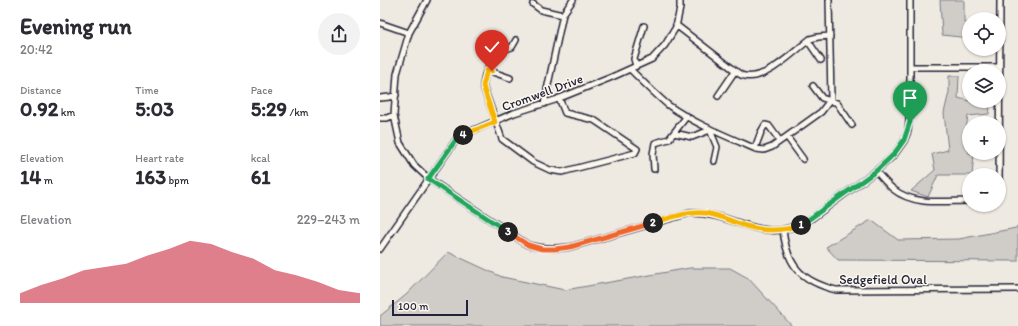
<!DOCTYPE html>
<html lang="en">
<head>
<meta charset="utf-8">
<style>
	body { margin:0; font-family:Itim,sans-serif; background:#f2f2f3; color:#2b2b33; height:100vh; display:flex; flex-direction:column; font-size:15px; white-space:nowrap }
	* { box-sizing:border-box; margin:0 }
	p { font-size:13px; color:#7c7c81 }
	.icon { flex:none; width:22px; height:22px; fill:none; stroke:currentColor; stroke-width:2; stroke-linecap:round; stroke-linejoin:round }
	.map { position:relative; flex:1; overflow:hidden }
	.drawer { display:flex; flex-direction:column; background:#fff; width:380px }
	.drawer>* { flex:none }
	.fabs { position:absolute; left:582px; top:12px; display:grid; gap:8px }
	.fabs a { display:grid; place-items:center; width:44px; height:44px; border-radius:50%; background:#fff; box-shadow:0 1px 3px #0004; font-size:20px }
	.scale { position:absolute; left:12px; bottom:10px; width:76px; box-sizing:border-box; padding-left:4px; border:2px solid #22223b; border-top:0; font-size:11px; line-height:14px; white-space:nowrap; color:#22223b; -webkit-text-stroke:3px #fbf7ec; paint-order:stroke }
	.pin { position:absolute; display:grid; place-items:center; width:34px; height:34px; color:#fff; margin:-41px -17px; border-radius:50% 50% 50% 0; rotate:-45deg; box-shadow:0 0 4px #0007 }
	.pin .icon { rotate:45deg }
	.km { position:absolute; width:20px; height:20px; margin:-10px; border-radius:50%; background:#222; color:#fff; font-size:11px; line-height:20px; text-align:center }
	.round { display:grid; place-items:center; flex:none; width:42px; height:42px; border-radius:21px; background:#f2f2f3 }
	.head { display:flex; align-items:center; justify-content:space-between; height:68px; padding:0 20px }
	h1 { font-size:22px; font-weight:700; line-height:30px }
	.figures { display:grid; grid-template-columns:repeat(3,1fr); gap:6px; height:68px; padding:4px 20px }
	.figures div { display:grid; align-content:center }
	.figures b { font-size:20px; font-weight:700 }
	.figures small { font-size:11px; font-weight:400 }
	.figures p { font-size:11px }
	.chart { height:112px; padding:8px 20px }
	.chart p { display:flex; justify-content:space-between }
	.chart svg { width:100%; height:72px; margin-top:4px; fill:#d1495b; opacity:.7 }
	main { display:flex; flex:1; min-height:0 }
	.map>svg:first-child { display:block }
	.green { fill:#d0cdc9; stroke:#797882 }
	.lines { fill:none; stroke-linecap:round; stroke-linejoin:round }
	.minor-casing { stroke:#22223b; stroke-width:8 }
	.minor { stroke:#fbf7ec; stroke-width:5 }
	.split-1-casing { stroke:#fff; stroke-width:8 }
	.split-2-casing { stroke:#fff; stroke-width:8 }
	.split-3-casing { stroke:#fff; stroke-width:8 }
	.split-4-casing { stroke:#fff; stroke-width:8 }
	.split-5-casing { stroke:#fff; stroke-width:8 }
	.split-1 { stroke:#22a559; stroke-width:5 }
	.split-2 { stroke:#f5b400; stroke-width:5 }
	.split-3 { stroke:#f0652b; stroke-width:5 }
	.split-4 { stroke:#22a559; stroke-width:5 }
	.split-5 { stroke:#f5b400; stroke-width:5 }
	.labels { text-anchor:middle; stroke-width:3; stroke-linejoin:round; paint-order:stroke }
	.street-label { font-size:13px; fill:#22223b; stroke:#fbf7ec }
</style>
</head>
<body>
<main>
<section class="drawer">
<div class="head"><div><h1>Evening run</h1><p>20:42</p></div><a class="round"><svg class="icon" aria-label="share" viewBox="0 0 24 24"><path d="M12 15V3M7 8l5-5 5 5M5 13v7h14v-7"/></svg></a></div>
<div class="figures">
<div><p>Distance</p><b>0.92<small> km</small></b></div>
<div><p>Time</p><b>5:03</b></div>
<div><p>Pace</p><b>5:29<small> /km</small></b></div>
</div>
<div class="figures">
<div><p>Elevation</p><b>14<small> m</small></b></div>
<div><p>Heart rate</p><b>163<small> bpm</small></b></div>
<div><p>kcal</p><b>61</b></div>
</div>
<div class="chart"><p><span>Elevation</span>229–243 m</p>
<svg viewBox="0 0 160 44" preserveAspectRatio="none"><path d="M0 44V38L10 33L20 29L30 24L40 22L50 20L60 15L70 11L80 6L90 8L100 13L110 17L120 24L130 27L140 31L150 36L160 38V44z"/></svg>
</div>
</section>
<div class="map">
<svg width="638" height="326" viewBox="0 0 638 326">
	<rect width="100%" height="100%" fill="#eeeae2"/>
	<filter id="ink" filterUnits="userSpaceOnUse"><feTurbulence type="fractalNoise" baseFrequency=".025" numOctaves="2"/><feDisplacementMap in="SourceGraphic" scale="8" xChannelSelector="R" yChannelSelector="G"/><feConvolveMatrix kernelMatrix="1 2 1 2 8 2 1 2 1" color-interpolation-filters="sRGB"/></filter>
	<g filter="url(#ink)">
		<path class="green" d="M560,0H584V23H589V38L562,35Z
			M569,76H579L578,98L610,106L609,114L588,116L584,145L589,149V153H594L592,175H558L548,197L531,191L555,170L552,154L568,150L564,113L569,92Z
			M491,220L518,240L579,239L636,228L638,225V261L458,260L446,247Z
			M68,252L122,277L185,290L310,268H350L368,278L412,326H0V316L26,295Z"/>
		<g class="lines">
			<defs>
				<path id="minor" d="M47,0L29,33L17,74L14,115L20,143L34,165L49,179L148,245C163,249 175,249 190,247L310,213C358,212 383,249 432,218L496,171L514,155L524,141L528,131L530,111V0
					M153,4L161,10L183,15
					M0,23L29,33
					M296,25L357,72C359,74 362,76 365,76C385,81 415,51 430,39L438,37L450,36
					M428,41L441,60
					M116,49L105,75L103,86L122,139L153,162L170,170L182,172L255,153L257,149L214,120L185,113L179,98
					M115,52L132,47L136,40
					M256,66L254,59L264,26
					M531,67H619
					M250,69C262,81 275,94 288,105C315,124 346,136 376,149L384,150L392,147L441,112L451,99L449,0
					M107,70L130,78
					M433,86L442,98L457,103L472,125
					M338,96L355,71
					M0,98L10,97L16,95
					M164,104L183,14L193,0
					M0,118H7L14,115
					M294,133L312,137L330,130L337,147L334,161
					M407,137L423,159
					M375,148L381,132L385,125L389,126L400,141
					M274,169L273,154L275,143L289,139L307,116
					M496,171C501,177 507,184 513,189C534,206 564,201 589,201
					M619,192L620,0
					M403,230C407,266 421,281 456,290L638,289
					M0,249L78,137L134,113L175,100L232,77L272,59L285,45L296,27L300,8V0"/>
			</defs>
			<use href="#minor" class="minor-casing"/>
			<use href="#minor" class="minor"/>
		</g>
	</g>
	<g class="lines" filter="url(#ink)">
		<defs>
			<path id="split-1" d="M421,225L496,171L514,154L524,140L530,122"/>
			<path id="split-2" d="M273,223C290,218 307,211 325,213C340,215 352,222 366,226C385,232 403,231 421,225"/>
			<path id="split-3" d="M128,232L148,245L162,249H175L190,247L273,223"/>
			<path id="split-4" d="M83,135L78,137L48,179L128,232"/>
			<path id="split-5" d="M83,135L115,122L103,86L107,70L112,71"/>
		</defs>
		<use href="#split-1" class="split-1-casing"/>
		<use href="#split-2" class="split-2-casing"/>
		<use href="#split-3" class="split-3-casing"/>
		<use href="#split-4" class="split-4-casing"/>
		<use href="#split-5" class="split-5-casing"/>
		<use href="#split-1" class="split-1"/>
		<use href="#split-2" class="split-2"/>
		<use href="#split-3" class="split-3"/>
		<use href="#split-4" class="split-4"/>
		<use href="#split-5" class="split-5"/>
	</g>
	<g class="labels">
		<g class="street-label">
			<text transform="translate(162 92) rotate(-20)" y="5">Cromwell Drive</text>
			<text x="503" y="284">Sedgefield Oval</text>
		</g>
	</g>
</svg>
<div class="fabs">
<a><svg class="icon" aria-label="locate" viewBox="0 0 24 24"><circle cx="12" cy="12" r="6"/><path d="M12 2v4M12 18v4M2 12h4M18 12h4"/></svg></a>
<a><svg class="icon" aria-label="layers" viewBox="0 0 24 24"><path d="M12 4l9 5-9 5-9-5zM3 14l9 5 9-5"/></svg></a>
<a>+</a>
<a>−</a>
</div>
<div class="scale">100 m</div>
<div class="pin" style="left:530px;top:122px;background:#1e9e55"><svg class="icon" aria-label="arrive" viewBox="0 0 24 24"><path d="M6 21V4h12l-3 4 3 4H6"/></svg></div>
<div class="pin" style="left:112px;top:71px;background:#d93025"><svg class="icon" aria-label="check" viewBox="0 0 24 24"><path d="M5 12l5 5 9-10"/></svg></div>
<b class="km" style="left:421px;top:225px">1</b>
<b class="km" style="left:273px;top:223px">2</b>
<b class="km" style="left:128px;top:232px">3</b>
<b class="km" style="left:83px;top:135px">4</b>
</div>
</main>
</body>
</html>
